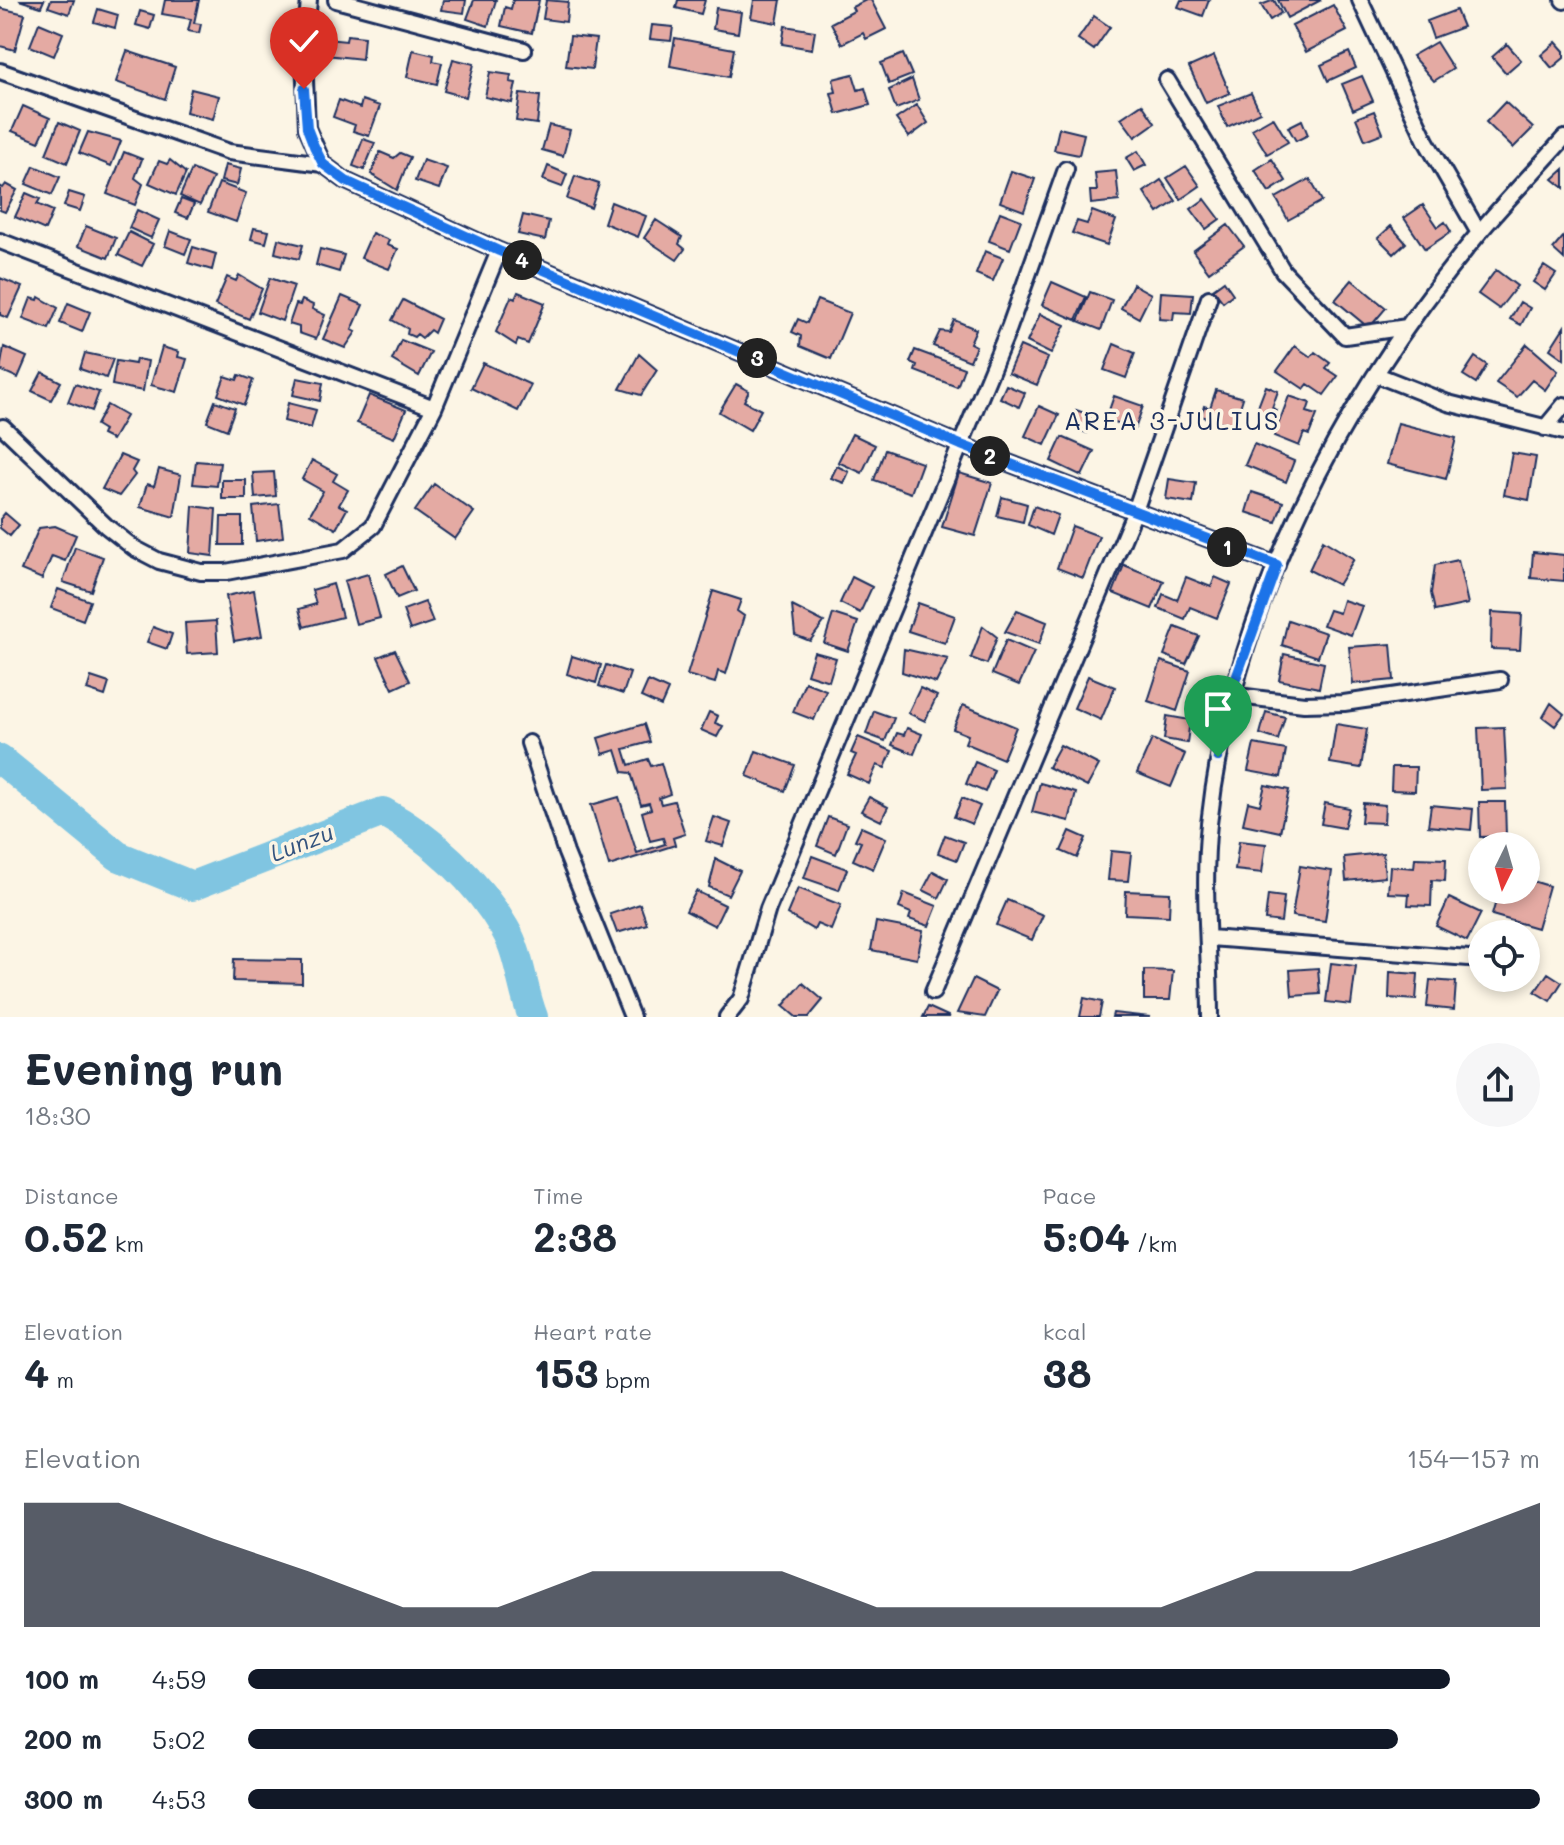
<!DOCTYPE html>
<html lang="en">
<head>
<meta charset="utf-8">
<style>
	body { margin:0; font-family:Mali,sans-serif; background:#f6f6f7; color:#1f2937; height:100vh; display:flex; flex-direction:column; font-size:30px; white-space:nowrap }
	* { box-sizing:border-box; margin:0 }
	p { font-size:26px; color:#747a83 }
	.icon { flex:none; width:44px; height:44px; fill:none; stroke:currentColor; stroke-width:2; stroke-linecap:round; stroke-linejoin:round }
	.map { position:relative; height:1017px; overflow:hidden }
	.sheet { display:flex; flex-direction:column; background:#fff; flex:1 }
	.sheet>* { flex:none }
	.needle { width:52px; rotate:185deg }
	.buttons { position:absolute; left:1468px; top:832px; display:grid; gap:16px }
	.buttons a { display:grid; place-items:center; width:72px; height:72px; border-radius:50%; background:#fff; box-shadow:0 4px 12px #0003; font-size:40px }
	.pin { position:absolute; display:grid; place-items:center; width:68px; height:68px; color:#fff; margin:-82px -34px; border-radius:50% 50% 50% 0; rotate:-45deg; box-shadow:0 0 8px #0007 }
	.pin .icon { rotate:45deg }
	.km { position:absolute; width:40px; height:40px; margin:-20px; border-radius:50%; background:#222; color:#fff; font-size:22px; line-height:40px; text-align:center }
	.round { display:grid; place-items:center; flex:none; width:84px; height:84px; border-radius:42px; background:#f6f6f7 }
	.summary { display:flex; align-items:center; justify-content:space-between; height:136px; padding:0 24px }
	h1 { font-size:44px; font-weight:700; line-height:60px }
	.figures { display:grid; grid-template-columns:repeat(3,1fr); gap:12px; height:136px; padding:8px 24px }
	.figures div { display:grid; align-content:center }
	.figures b { font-size:40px; font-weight:700 }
	.figures small { font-size:22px; font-weight:400 }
	.figures p { font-size:22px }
	.chart { height:224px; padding:16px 24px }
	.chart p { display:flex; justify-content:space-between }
	.chart svg { width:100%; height:144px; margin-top:8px; fill:#111827; opacity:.7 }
	ul { padding:0 24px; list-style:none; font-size:26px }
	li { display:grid; grid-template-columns:128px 96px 1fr; align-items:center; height:60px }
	li i { height:20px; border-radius:10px; background:#111827 }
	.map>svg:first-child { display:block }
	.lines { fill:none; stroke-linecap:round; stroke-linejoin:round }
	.river { stroke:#80c5e1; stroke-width:30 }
	.building { fill:#e4aaa3; stroke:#1b2f5e; stroke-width:2 }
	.minor-casing { stroke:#1b2f5e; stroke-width:20 }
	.minor { stroke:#fcf5e5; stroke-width:14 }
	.route-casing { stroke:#fff; stroke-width:16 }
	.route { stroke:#1a73e8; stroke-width:10 }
	.labels { text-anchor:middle; stroke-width:7; stroke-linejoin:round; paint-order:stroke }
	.water-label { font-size:24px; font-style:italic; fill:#34547f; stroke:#fcf5e5 }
	.quarter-label { font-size:26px; letter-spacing:2px; fill:#1b2f5e; stroke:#fcf5e5 }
</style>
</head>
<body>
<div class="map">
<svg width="1564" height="1017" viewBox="0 0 1564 1017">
	<rect width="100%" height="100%" fill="#fcf5e5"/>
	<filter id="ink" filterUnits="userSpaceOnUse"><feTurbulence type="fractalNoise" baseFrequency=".0125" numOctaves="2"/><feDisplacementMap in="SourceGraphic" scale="16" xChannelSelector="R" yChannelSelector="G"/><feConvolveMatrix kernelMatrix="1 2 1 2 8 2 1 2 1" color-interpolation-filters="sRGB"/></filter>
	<g filter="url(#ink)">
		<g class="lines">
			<path class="river" d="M0,759L118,856L192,886L383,812C432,838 477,881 505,929C520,954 522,990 533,1017"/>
		</g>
		<path class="building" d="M19,0H44L41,7Z
			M51,0H74L69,14L48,7Z
			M165,0H199L194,23L201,24L199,33L188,31L191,19L162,14Z
			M443,0H466L464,13L441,10Z
			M474,0H496L488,26L467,19Z
			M513,0H539L532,33L501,26L505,7L511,9Z
			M546,0L568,2L566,22L543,19Z
			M678,0H705L701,14L676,8Z
			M754,0H781L777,23L751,18Z
			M866,0H871L886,29L866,39L863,33L842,44L831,23L854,11L852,7Z
			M1181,0H1209L1203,16L1178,7Z
			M1274,0L1281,13L1270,20L1261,5Z
			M1278,0H1321L1287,18Z
			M1333,5L1347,31L1306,52L1292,26Z
			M0,8L25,14L15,50L0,46Z
			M716,8L741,12L738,33L713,29Z
			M98,9L118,15L115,28L94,22Z
			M1456,10L1463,27L1433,38L1427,21Z
			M140,11L154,15L150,29L136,25Z
			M1094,16L1110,27L1094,50L1078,39Z
			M39,23L63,33L54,56L30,46Z
			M652,25L673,27L671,41L650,39Z
			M785,26L815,31L812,49L782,44Z
			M347,35L364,37L362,59L326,55L327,39L346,41Z
			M570,36L596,39L592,69L566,66Z
			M675,38L734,49L729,77L670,66Z
			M1436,42L1453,69L1434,81L1412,56Z
			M1556,42L1564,51V58L1552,68L1541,55Z
			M1507,44L1521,60L1506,73L1492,57Z
			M413,50L434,55L433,61L442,63L437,84L407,77Z
			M127,51L175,67L165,99L116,82Z
			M1349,52L1356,68L1328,81L1321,65Z
			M903,54L912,75L889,84L881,63Z
			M1214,56L1230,93L1206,103L1189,67Z
			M453,59L474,64L466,97L444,91Z
			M490,72L511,75L510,82L516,83L512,103L485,97Z
			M853,74L858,90L865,88L870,105L837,114L831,93L836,92L833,79Z
			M1362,76L1373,101L1353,110L1342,84Z
			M912,79L919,100L896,109L889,90Z
			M191,89L219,96L213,119L186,112Z
			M1251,93L1260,112L1227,127L1218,106Z
			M520,94L540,96L537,124L516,121Z
			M339,100L360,108L362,100L380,106L369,136L353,131L355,125L333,117Z
			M1505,102L1533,128L1513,148L1486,122Z
			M1142,104L1155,123L1135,137L1121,118Z
			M917,105L928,123L909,137L896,119Z
			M23,106L50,118L39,142L12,131Z
			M1374,111L1383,133L1365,140L1356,118Z
			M1273,117L1288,142L1267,154L1252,129Z
			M1302,120L1308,135L1296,141L1288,127Z
			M59,122L80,131L67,163L46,154Z
			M549,125L570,130L563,156L542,150Z
			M1059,128L1084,134L1079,155L1054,150Z
			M88,132L121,141L111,166L79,153Z
			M363,139L375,143L364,170L353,166Z
			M1138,151L1146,165L1134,171L1126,158Z
			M124,152L142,159L135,178L143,184L135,205L107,194Z
			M380,152L394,158L400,153L410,157L397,190L371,174Z
			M1272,159L1286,181L1269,192L1255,170Z
			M170,160L186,173L176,195L149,183L159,161L167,164Z
			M423,160L447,168L439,189L415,181Z
			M225,165L241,169L237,185L221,181Z
			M34,166L60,177L52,195L26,184Z
			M548,166L567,174L562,187L543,180Z
			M1186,166L1200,186L1181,199L1167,178Z
			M192,169L213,178L200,205L180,196Z
			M1564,169V188L1553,179Z
			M1011,171L1035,179L1024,211L1000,202Z
			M1116,171L1119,201L1091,204L1090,191H1097L1095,173Z
			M575,176L599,184L591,208L567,199Z
			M1310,179L1322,201L1288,220L1276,198Z
			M1161,180L1176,201L1158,213L1144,192Z
			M219,183L246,193L236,222L208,212Z
			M6,184L17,190L5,212L0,210V186L3,188Z
			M69,192L85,197L80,211L64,206Z
			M26,193L40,199L37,204L53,211L45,230L15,217Z
			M181,199L194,204L188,218L175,213Z
			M1205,199L1220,219L1206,229L1191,209Z
			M611,202L646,216L638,237L604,223Z
			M1423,205L1438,227L1445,222L1451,232L1425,249L1404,218Z
			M137,210L159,220L151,238L129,228Z
			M1092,211L1116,220L1107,245L1072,233L1077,221L1087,224Z
			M1000,212L1021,220L1010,249L989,241Z
			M523,215L549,221L545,240L518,234Z
			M656,220L682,237L679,244L685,249L677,260L644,238Z
			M1228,225L1244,246L1209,272L1193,251Z
			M86,226L116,238L108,258L78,246Z
			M1391,226L1406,243L1394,254L1378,238Z
			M254,228L269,231L266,243L251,239Z
			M170,231L191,239L185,254L165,246Z
			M129,232L153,244L142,266L118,255Z
			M372,233L389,240L387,245L398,249L389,269L361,258Z
			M1564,236V259L1553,249Z
			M278,239L303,245L299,259L275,253Z
			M193,247L216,254L212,270L188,263Z
			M320,249L344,255L339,272L316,265Z
			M985,251L1003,258L993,281L976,274Z
			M1544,266L1556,274L1545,290L1533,282Z
			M1496,270L1517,286L1499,309L1478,294Z
			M239,275L262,289L249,319L215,305L227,277L236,281Z
			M0,278L22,287L8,318L0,315Z
			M270,278L294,286L282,321L258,312Z
			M1352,280L1386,308L1369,328L1335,300Z
			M1224,281L1233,294L1223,302L1213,289Z
			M1052,282L1086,297L1076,320L1042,305Z
			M1133,284L1151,294L1139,318L1121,308Z
			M518,292L545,303L528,344L518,340L516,345L496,332L511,297L515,299Z
			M1090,292L1112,300L1101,330L1078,321Z
			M1161,292L1193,294L1191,313L1174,312L1173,320L1159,319Z
			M342,296L363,305L352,330L356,332L345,348L323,339Z
			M39,297L58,308L49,329L23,319L31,298L38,300Z
			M302,300L313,305L312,309L325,315L316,339L299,333V327L289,324L296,304L300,305Z
			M403,300L440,319L434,333L430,330L422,338L417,334L414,337L407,334L408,329L392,320Z
			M817,300L850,313L831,359L800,346L801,336L792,332L798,319L807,323Z
			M1520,302L1530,308L1521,325L1510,319Z
			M68,303L90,312L82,332L60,323Z
			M1040,314L1065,325L1051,354L1027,342Z
			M954,320L976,329L970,343L976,346L970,361L933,346L940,331L949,332Z
			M1564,327V359L1550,349Z
			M401,340L431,352L419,376L392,360Z
			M1114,344L1135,353L1126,378L1104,370Z
			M1527,344L1558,371L1545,390L1532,380L1517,397L1496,383Z
			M1020,346L1048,358L1037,385L1008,373Z
			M1295,346L1311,357L1315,352L1330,363L1326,368L1338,376L1324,395L1308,384L1304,389L1277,371Z
			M4,347L27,357L18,378L0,370Z
			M162,347L179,352L178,357L187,359L177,392L151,385Z
			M915,350L964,368L957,387L915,371L917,365L910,362Z
			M85,353L113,359L106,378L80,369Z
			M639,354L657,370L641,395L620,389Z
			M1475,357L1487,365L1476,383L1463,375Z
			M136,359L148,361L143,391L112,385L116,361L135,364Z
			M483,363L531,385L518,411L471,388Z
			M42,372L61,382L51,400L32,391Z
			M239,375L253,380L244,405L218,395L225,376L237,380Z
			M297,378L323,383L320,401L293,395Z
			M75,384L99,392L92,411L68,402Z
			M736,384L749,391L744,401L761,410L750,430L719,412Z
			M1006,385L1025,393L1019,407L1000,398Z
			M1266,386L1278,391L1272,408L1277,410L1273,419L1256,412Z
			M1216,390L1243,398L1234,426L1201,416L1204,406L1210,408Z
			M369,395L406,410L394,438L357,423Z
			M1114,396L1143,406L1135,429L1106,419Z
			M1289,396L1310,403L1307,412L1317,415L1309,435L1304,433L1299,446L1274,436Z
			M215,401L235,408L227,430L207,422Z
			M288,403L316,410L311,428L284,421Z
			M107,405L126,416L112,440L102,435L104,430L96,425Z
			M1039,406L1059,415L1045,445L1025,436Z
			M1076,410L1093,416L1087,433L1070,427Z
			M1398,423L1456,438L1446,479L1387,464Z
			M852,434L875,445L862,473L838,462Z
			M1062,437L1094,451L1082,476L1051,461Z
			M1254,444L1294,461L1286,482L1245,465Z
			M885,450L922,463L911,493L874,480Z
			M1512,453L1536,457L1529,500L1504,495Z
			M120,455L137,462L132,471L135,475L119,496L102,489Z
			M312,460L337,474L333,481L348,490L339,505L347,509L336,529L310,514L323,491L302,479Z
			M196,461L220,463L217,486L193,484Z
			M837,466L849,472L844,483L831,478Z
			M159,469L181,475L174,517L140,507L147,484L154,486Z
			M274,472L276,496L255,498L253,473Z
			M959,473L992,483L975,536L942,527Z
			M1169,479L1196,483L1193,503L1166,499Z
			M222,480H246V499H222Z
			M434,484L474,512L455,539L415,511Z
			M1252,492L1283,502L1276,522L1246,512Z
			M1002,497L1027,504L1023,522L997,516Z
			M279,504L283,537L256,541L253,507Z
			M193,506L216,509L213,556L190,553Z
			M1034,506L1058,515L1051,535L1028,525Z
			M5,513L19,525L10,536L0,528V519Z
			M221,517H242V545H220Z
			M55,526L76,535L65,561L52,556L42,579L21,570L39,528Z
			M1072,526L1099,536L1083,578L1057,568Z
			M1323,540L1354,559L1338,585L1309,570Z
			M75,547L103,557L91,591L63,582Z
			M1533,552L1564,555V581L1531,578Z
			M1458,560L1468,604L1435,611L1431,593L1435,565Z
			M1124,565L1164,581L1152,609L1113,593Z
			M402,566L414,591L397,598L386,574Z
			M368,574L380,618L356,624L344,581Z
			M852,577L872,587L860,613L840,603Z
			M1186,577L1211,587L1215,577L1231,584L1217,618L1190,607L1185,619L1158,608L1163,594L1177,600Z
			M333,584L342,617L304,627L299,609L316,604L312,590Z
			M58,589L90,601L83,620L51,608Z
			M254,590L262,636L234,641L226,596Z
			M713,591L741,600L737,611L744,616L726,674L718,671L715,683L687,675Z
			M1343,600L1362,606L1351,635L1323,625L1329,610L1339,613Z
			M425,602L433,622L410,630L403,610Z
			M918,603L955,616L945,643L908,631Z
			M792,606L824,622L810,641L795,635Z
			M1017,610L1047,622L1039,644L1005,632Z
			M1492,612L1522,614L1520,650L1491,649Z
			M833,614L858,622L848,651L824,643Z
			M1288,620L1326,633L1318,657L1282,645Z
			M216,621L218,652L187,654L185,623Z
			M983,626L997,637L987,664L971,658Z
			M153,627L172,634L167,649L147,642Z
			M1175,627L1199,636L1186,664L1164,655Z
			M1006,640L1034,652L1019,685L992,674Z
			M1391,644L1394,680L1353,684L1349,647Z
			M904,649L948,659L936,683L902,672Z
			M395,650L410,681L393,689L378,657Z
			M814,652L836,658L829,681L807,674Z
			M1284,654L1324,663L1319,688L1279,680Z
			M572,656L601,665L596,683L567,674Z
			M1161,661L1190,671L1177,711L1148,701Z
			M606,665L630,673L623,694L599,686Z
			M1088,676L1115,687L1101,720L1074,708Z
			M91,677L109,683L105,696L87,690Z
			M648,681L668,690L661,706L641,697Z
			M805,682L826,690L814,720L793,712Z
			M920,688L937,696L925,721L908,713Z
			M1551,703L1564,714L1555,726L1543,717Z
			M963,705L1016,727L1003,759L965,743L968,735L953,729Z
			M874,711L894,718L885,741L866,734Z
			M709,712L718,716L715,723L723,726L717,737L701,730Z
			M1266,712L1285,717L1278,740L1260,734Z
			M1167,716L1190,720L1187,743L1164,739Z
			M644,724L650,742L624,749L629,765L648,759L651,766L661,763L670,794L659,798L661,804L674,801L685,834L673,838L675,845L609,866L591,805L619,797L637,853L665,844L663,838L650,841L642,812L651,809L649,803L641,805L631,773L623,772L616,750L603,754L598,738Z
			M1336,724L1367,729L1361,768L1330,763Z
			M1504,727L1507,789L1481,790L1478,728Z
			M907,728L922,734L914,754L892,745L897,733L904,735Z
			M858,737L892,751L885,768L877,765L869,784L847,774L856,755L851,753Z
			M1152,739L1185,754L1171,787L1137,773Z
			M1254,744L1286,750L1281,777L1248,771Z
			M1060,745L1099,765L1087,787L1048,767Z
			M756,751L795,765L785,791L747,776Z
			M975,762L994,770L985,792L966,784Z
			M1392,767H1416L1415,791L1391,790Z
			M1040,783L1076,793L1069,821L1032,812Z
			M1265,785L1289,790L1280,832L1243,824L1248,802L1260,805Z
			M869,797L888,807L881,821L861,811Z
			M962,798L980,806L972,824L954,817Z
			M1479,802H1505L1506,836L1480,837Z
			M1325,803L1349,808L1344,828L1321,824Z
			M1363,803L1385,805L1384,823L1361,822Z
			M1431,805L1473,809L1471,830L1428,826Z
			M714,817L731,823L723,846L706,841Z
			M828,817L847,824L836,854L817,846Z
			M861,827L886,838L873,869L853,860L861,842L855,840Z
			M1070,831L1086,838L1077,858L1061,851Z
			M945,835L964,842L957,860L938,853Z
			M1239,841L1266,844L1262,873L1235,870Z
			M1111,851L1131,853L1128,881L1108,880Z
			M1383,853L1385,877L1346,881L1344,857Z
			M812,856L847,869L839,890L804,878Z
			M1415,858L1446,859L1445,881L1432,880L1431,906L1408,905L1409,894L1388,893L1390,866L1414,868Z
			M716,859L740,871L728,895L709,887Z
			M1300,866L1332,871L1325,921L1292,916Z
			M933,871L948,879L939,898L923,890Z
			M1526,879L1549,886L1537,928L1492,915L1499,890H1526Z
			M798,888L841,905L831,930L817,924L814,930L787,914Z
			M696,891L725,905L715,926L686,911Z
			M1126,891L1170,893L1169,916L1125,914Z
			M904,893L937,906L929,926L909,919L911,913L899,908Z
			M1268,895L1284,897L1281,922L1265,920Z
			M1449,898L1481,913L1467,941L1436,926Z
			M1007,900L1043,915L1032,940L996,925Z
			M640,904L647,924L617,933L610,914Z
			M876,922L923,931L917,959L871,950Z
			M234,959L302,960V983L233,981Z
			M1331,963L1356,966L1351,1005L1326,1002Z
			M1318,968L1320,994L1292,996L1290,970Z
			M1144,970L1173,971L1170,1000H1144Z
			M1390,972L1418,974L1416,1000L1389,998Z
			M1548,973L1562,982L1550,1001L1535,992Z
			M973,979L997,991L985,1017L957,1013Z
			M1430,980L1456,982L1454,1010L1427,1007Z
			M803,983L823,1000L809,1017H796L783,1006Z
			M1084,998L1102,1002L1099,1017H1080Z
			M928,1007L950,1017H923Z
			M1113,1013L1150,1017H1112Z"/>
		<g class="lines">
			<defs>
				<path id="minor" d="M309,0L304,57L307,128L323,164L346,181L499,251L961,445L1277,565
					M336,0L524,50
					M1360,0L1426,141L1479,233
					M1563,0L1564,1
					M0,71L229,152L323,164
					M1167,80L1283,271L1345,336L1407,327
					M0,241L434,408
					M1377,375L1448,403L1564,432
					M3,427L106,526L134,548L159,561L201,572H226L343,550L373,526L434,408L499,251
					M1545,428L1564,405
					M1230,695L1304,704L1344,703L1500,680
					M529,743L566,853L632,1017
					M1210,938L1482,959
					M933,992L1135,511L1209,298
					M727,1017L741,999L768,909L1009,328L1066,169
					M1210,1017C1210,953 1202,887 1209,824C1233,605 1340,400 1479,233C1506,200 1536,170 1564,138"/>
			</defs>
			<use href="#minor" class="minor-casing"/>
			<use href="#minor" class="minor"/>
		</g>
	</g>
	<g class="lines" filter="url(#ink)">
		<defs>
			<path id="route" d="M304,89L307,128L314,146L323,164L346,181L499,251L961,445L1277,565L1230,695L1218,757"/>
		</defs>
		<use href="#route" class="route-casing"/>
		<use href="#route" class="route"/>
	</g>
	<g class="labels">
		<g class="water-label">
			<text transform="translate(302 843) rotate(-21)" y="8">Lunzu</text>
		</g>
		<g class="quarter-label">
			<text x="1172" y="430">AREA 3-JULIUS</text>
		</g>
	</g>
</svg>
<div class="buttons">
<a><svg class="needle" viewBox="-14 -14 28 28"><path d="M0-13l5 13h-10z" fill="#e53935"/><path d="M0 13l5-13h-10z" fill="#747a83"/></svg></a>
<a><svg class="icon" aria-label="locate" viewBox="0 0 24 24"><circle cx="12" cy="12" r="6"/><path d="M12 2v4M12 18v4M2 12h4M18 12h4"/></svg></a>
</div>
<div class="pin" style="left:1218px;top:757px;background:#1e9e55"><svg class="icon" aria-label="arrive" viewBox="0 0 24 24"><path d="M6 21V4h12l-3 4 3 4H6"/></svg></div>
<div class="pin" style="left:304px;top:89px;background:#d93025"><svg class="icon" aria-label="check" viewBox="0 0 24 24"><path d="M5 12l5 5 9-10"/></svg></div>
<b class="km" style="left:1227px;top:547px">1</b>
<b class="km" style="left:990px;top:456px">2</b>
<b class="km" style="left:757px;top:358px">3</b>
<b class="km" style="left:522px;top:260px">4</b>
</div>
<section class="sheet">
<div class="summary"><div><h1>Evening run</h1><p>18:30</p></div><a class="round"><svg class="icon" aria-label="share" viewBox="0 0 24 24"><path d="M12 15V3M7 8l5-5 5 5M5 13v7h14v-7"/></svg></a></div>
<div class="figures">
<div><p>Distance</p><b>0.52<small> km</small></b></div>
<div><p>Time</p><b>2:38</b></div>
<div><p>Pace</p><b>5:04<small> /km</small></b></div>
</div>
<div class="figures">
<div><p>Elevation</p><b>4<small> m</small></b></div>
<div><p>Heart rate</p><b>153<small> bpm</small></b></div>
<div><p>kcal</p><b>38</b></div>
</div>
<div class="chart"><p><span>Elevation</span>154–157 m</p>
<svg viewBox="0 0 160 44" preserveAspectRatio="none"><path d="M0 44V6L10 6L20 17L30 27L40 38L50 38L60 27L70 27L80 27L90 38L100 38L110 38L120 38L130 27L140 27L150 17L160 6V44z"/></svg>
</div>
<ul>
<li><b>100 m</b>4:59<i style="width:93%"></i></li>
<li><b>200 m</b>5:02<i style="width:89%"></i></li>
<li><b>300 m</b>4:53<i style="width:100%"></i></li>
</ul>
</section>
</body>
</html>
